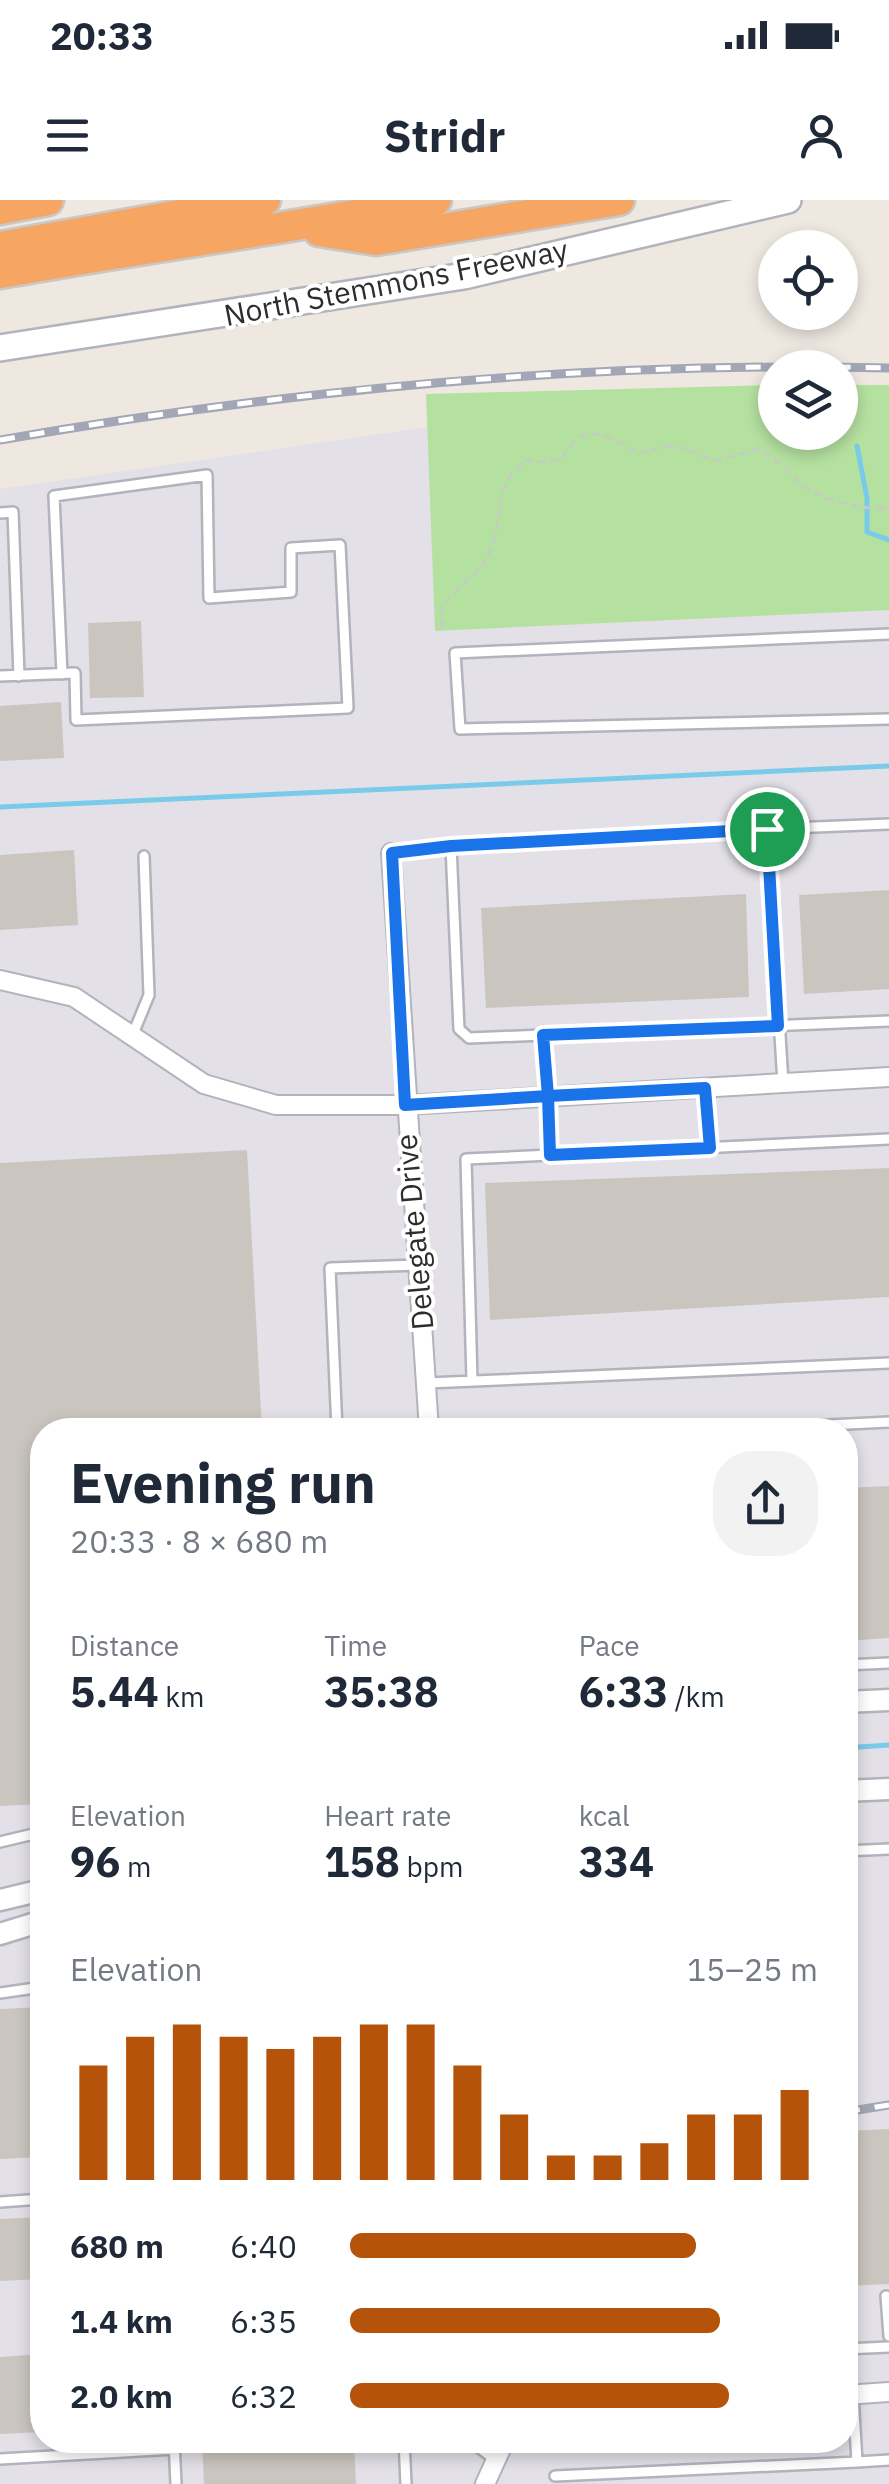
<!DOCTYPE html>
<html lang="en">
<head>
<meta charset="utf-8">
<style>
	body { margin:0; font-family:"IBM Plex Sans",sans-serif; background:#f2f2f3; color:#1f2937; height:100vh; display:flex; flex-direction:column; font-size:38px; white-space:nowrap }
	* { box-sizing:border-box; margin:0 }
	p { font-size:32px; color:#747a83 }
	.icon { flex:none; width:55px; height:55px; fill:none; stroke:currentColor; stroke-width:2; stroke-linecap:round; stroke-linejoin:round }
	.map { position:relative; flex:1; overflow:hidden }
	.sheet { position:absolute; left:30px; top:1218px; width:828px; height:1035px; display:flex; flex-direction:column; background:#fff; border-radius:40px; box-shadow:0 5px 15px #0003 }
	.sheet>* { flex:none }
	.fabs { position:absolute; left:758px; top:30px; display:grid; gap:20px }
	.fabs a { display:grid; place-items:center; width:100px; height:100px; border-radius:50%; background:#fff; box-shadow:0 5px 15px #0003; font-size:50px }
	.pin { position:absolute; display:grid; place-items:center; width:85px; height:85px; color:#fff; margin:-42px; border:5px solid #fff; border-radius:50%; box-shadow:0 2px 10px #0007 }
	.round { display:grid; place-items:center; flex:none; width:105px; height:105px; border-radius:40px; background:#f2f2f3 }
	.head { display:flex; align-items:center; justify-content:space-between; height:170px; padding:0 40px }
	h1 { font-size:55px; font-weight:700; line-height:75px }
	.stats { display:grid; grid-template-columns:repeat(3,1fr); gap:15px; height:170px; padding:10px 40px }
	.stats div { display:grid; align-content:center }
	.stats b { font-size:42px; font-weight:700 }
	.stats small { font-size:28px; font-weight:400 }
	.stats p { font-size:28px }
	.chart { height:280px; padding:20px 40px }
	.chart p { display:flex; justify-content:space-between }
	.chart svg { width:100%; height:180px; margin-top:10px; stroke:#b45309; stroke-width:6 }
	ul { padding:0 40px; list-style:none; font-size:32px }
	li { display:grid; grid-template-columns:160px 120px 1fr; align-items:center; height:75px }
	li i { height:25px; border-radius:12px; background:#b45309 }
	.status { display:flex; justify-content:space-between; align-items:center; height:70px; padding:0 50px; background:#fff; direction:ltr }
	.status svg { height:28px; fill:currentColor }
	header { display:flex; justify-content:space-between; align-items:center; height:130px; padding:0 40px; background:#fff; font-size:45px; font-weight:700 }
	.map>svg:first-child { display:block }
	.industrial { fill:#e3e1e7; fill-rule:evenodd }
	.green { fill:#b5e1a0 }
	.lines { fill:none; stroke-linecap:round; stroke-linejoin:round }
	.stream { stroke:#7acaea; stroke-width:5 }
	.building { fill:#cac6bf }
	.service-casing { stroke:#b1b3bd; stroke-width:14 }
	.minor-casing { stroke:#b1b3bd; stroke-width:22 }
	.tertiary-casing { stroke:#b1b3bd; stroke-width:25 }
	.secondary-casing { stroke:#b1b3bd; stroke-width:30 }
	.motorway-casing { stroke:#c8c8c8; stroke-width:35 }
	.path { stroke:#c8c8c8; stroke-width:2.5; stroke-dasharray:8 5; stroke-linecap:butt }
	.service { stroke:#fff; stroke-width:9 }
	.minor { stroke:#fff; stroke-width:18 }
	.tertiary { stroke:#fff; stroke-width:20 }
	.secondary { stroke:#fff; stroke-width:25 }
	.motorway { stroke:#f7a563; stroke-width:30 }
	.rail-casing { stroke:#a3a6b6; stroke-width:9 }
	.rail { stroke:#fff; stroke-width:5; stroke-dasharray:15; stroke-linecap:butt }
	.route-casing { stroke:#fff; stroke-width:20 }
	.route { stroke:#1a73e8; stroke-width:12 }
	.labels { text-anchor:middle; stroke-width:8; stroke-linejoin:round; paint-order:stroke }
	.street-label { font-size:30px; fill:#2d2d2d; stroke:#fff }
</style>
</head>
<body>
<div class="status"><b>20:33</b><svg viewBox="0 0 49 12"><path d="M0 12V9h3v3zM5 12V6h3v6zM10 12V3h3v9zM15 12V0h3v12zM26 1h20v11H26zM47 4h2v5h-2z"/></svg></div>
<header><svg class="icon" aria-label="menu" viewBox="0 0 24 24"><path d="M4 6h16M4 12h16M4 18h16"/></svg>Stridr<svg class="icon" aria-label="person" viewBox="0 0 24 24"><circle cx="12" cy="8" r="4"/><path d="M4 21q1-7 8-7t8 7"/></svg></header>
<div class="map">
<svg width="889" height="2284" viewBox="0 0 889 2284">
	<rect width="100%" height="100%" fill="#eee8e1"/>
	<path class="industrial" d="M628,198L775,232H840L889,204V2284H0V289ZM42,1230H845V2240H42Z"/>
	<path class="green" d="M775,185V232H840V185H889V410L435,431L426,194Z"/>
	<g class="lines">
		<path class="stream" d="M857,246L867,298V332L889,340
			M0,607L889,566
			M845,1548L889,1545"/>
	</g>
	<path class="building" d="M141,421L144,497L90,498L88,423Z
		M61,502L64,558L0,561V506Z
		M74,650L78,725L0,730V655Z
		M889,690V789L804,794L799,695Z
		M746,694L749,797L486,808L481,708Z
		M247,950L262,1230H42V1604L0,1606V963Z
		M889,968V1097L490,1120L485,983Z
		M889,1286V1438L845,1441V1288Z
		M42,1807V1957L0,1959V1809Z
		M889,1929V2084L845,2086V1931Z
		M42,2017V2079L0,2081V2019Z
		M42,2154V2232L0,2234V2157Z
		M202,2240H354L356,2284H204Z"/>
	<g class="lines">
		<defs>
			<path id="service" d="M0,313L13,312L19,476
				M889,434L455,453L460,529L889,519
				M0,476L75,473L76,520L348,508L340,345L291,348V392L209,398L207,275L54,296L62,474
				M391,653L451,646
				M133,834L149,795L144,656
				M543,835L469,838L459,829L451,646L767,629
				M783,883L767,629L889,624
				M705,888L710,948
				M550,955L543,835L889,821
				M472,1181L466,959L889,939
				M427,1183L889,1163
				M337,1230L330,1068L418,1065
				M728,1230L889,1222
				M845,1465L889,1463
				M0,1642L42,1632
				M845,1651L889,1649
				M0,1793L42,1787
				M0,2002L42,1999
				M886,2096L889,2136
				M845,2149L889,2147
				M853,2195L857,2262L889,2260
				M174,2240L176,2284
				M404,2240L406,2284
				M469,2240L494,2259
				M0,2259L175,2249
				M555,2276L857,2262"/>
			<path id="minor" d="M391,653L429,1230
				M0,780L74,797L204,884L276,905H405L889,877
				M845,2195L889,2192
				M485,2284L505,2240"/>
			<path id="tertiary" d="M845,1502L889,1500
				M845,1591L889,1589
				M0,1700L42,1690
				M0,1734L42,1721"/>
			<path id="secondary" d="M0,148L464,76L788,0"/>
			<path id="motorway" d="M0,9L48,0
				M319,31L376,40L619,0
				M0,47L265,0
				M0,73C145,47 291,29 436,0"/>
		</defs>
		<use href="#service" class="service-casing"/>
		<use href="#minor" class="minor-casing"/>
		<use href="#tertiary" class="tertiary-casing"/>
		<use href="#secondary" class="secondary-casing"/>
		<use href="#motorway" class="motorway-casing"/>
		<path class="path" d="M442,428V407C458,386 484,371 492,346C505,309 491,291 525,260L550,262L563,257C585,216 607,238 640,253C677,241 680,247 714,261L759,249C778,259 787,272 803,285C824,302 862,309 889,309"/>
		<use href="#service" class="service"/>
		<use href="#minor" class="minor"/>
		<use href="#tertiary" class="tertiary"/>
		<use href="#secondary" class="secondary"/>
		<use href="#motorway" class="motorway"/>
		<defs>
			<path id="rail" d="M0,240C294,189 590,161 889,168
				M845,1912L889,1905"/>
		</defs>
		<use href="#rail" class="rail-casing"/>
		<use href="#rail" class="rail"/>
	</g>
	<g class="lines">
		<defs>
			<path id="route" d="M767,629L451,646L392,653L405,905L548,896L550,955L710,948L705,888L548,896L543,835L778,826L767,629"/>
		</defs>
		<use href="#route" class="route-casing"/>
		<use href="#route" class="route"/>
	</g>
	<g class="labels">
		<g class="street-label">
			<text transform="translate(396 83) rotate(-11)" y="10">North Stemmons Freeway</text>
			<text transform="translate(415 1032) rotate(-95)" y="10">Delegate Drive</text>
		</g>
	</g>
</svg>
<div class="fabs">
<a><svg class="icon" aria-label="locate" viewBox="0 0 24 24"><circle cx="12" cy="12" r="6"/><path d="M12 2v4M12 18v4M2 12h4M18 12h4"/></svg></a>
<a><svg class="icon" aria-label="layers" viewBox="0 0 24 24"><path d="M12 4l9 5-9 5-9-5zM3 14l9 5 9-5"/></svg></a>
</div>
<div class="pin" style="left:767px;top:629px;background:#1e9e55"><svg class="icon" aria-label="arrive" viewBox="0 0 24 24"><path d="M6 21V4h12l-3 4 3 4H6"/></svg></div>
<section class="sheet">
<div class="head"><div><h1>Evening run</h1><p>20:33 · 8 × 680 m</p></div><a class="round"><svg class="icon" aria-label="share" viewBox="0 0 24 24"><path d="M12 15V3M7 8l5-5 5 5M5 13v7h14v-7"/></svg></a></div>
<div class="stats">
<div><p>Distance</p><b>5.44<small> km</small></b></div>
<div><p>Time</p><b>35:38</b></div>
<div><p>Pace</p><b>6:33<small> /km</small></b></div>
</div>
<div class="stats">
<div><p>Elevation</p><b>96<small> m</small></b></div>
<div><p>Heart rate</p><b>158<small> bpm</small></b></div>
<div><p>kcal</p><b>334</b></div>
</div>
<div class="chart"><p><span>Elevation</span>15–25 m</p>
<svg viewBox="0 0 160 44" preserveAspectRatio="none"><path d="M5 44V16M15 44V9M25 44V6M35 44V9M45 44V12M55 44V9M65 44V6M75 44V6M85 44V16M95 44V28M105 44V38M115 44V38M125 44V35M135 44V28M145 44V28M155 44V22"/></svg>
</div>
<ul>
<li><b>680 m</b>6:40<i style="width:74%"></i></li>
<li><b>1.4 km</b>6:35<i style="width:79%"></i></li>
<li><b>2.0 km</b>6:32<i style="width:81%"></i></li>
</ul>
</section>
</div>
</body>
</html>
